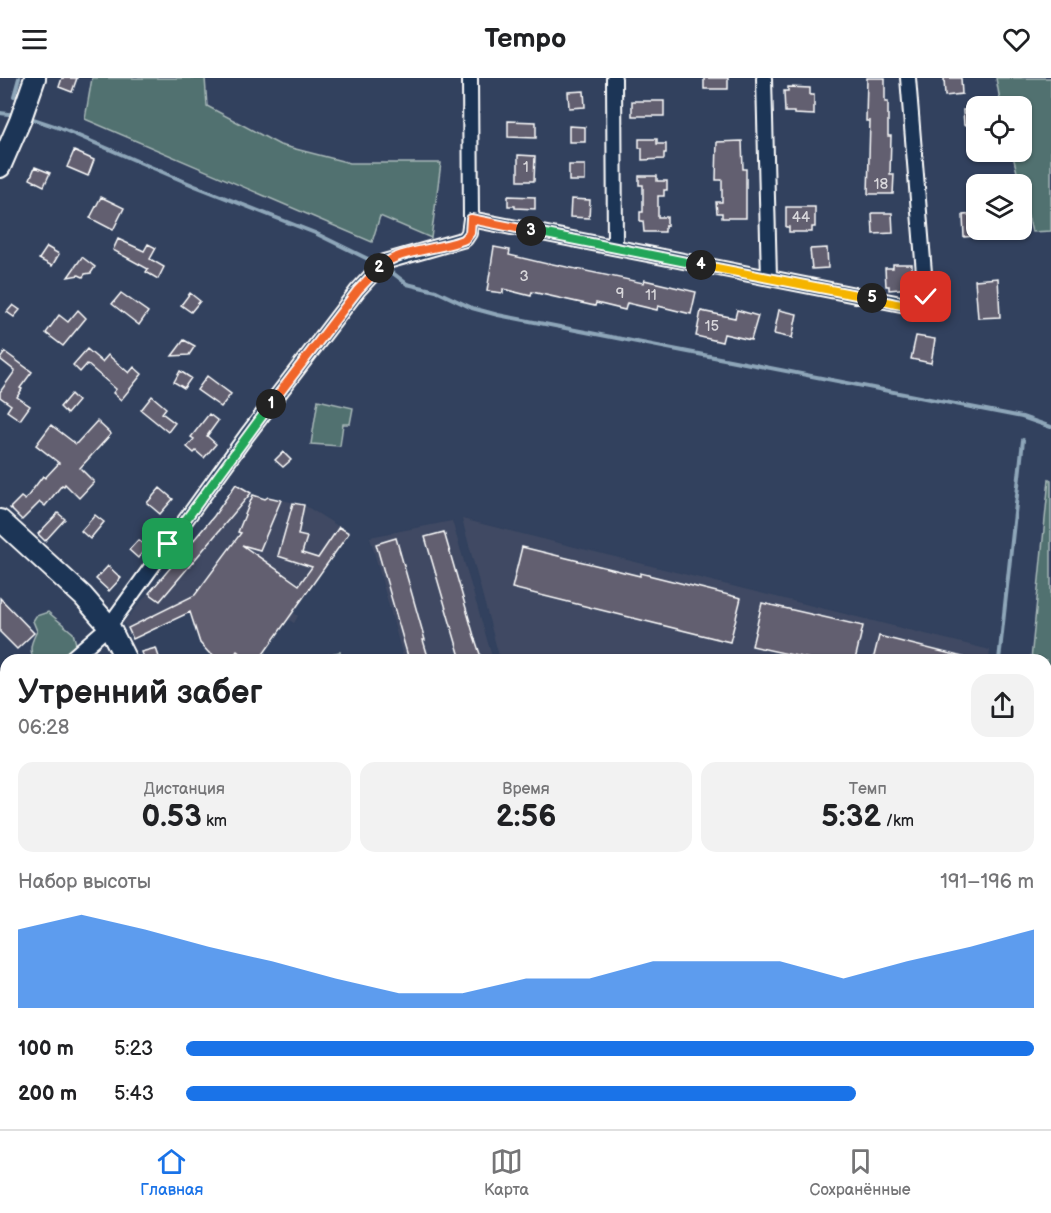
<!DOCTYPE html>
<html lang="ru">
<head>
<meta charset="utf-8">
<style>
	body { margin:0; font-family:"Balsamiq Sans",sans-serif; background:#f2f2f2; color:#202124; height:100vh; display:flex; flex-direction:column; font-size:22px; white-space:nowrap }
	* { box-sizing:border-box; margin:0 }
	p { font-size:20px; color:#757577 }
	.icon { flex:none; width:33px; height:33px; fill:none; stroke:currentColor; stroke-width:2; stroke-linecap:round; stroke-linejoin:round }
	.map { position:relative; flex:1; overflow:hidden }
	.panel { position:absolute; left:0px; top:576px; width:1052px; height:476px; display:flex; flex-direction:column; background:#fff; border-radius:18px 18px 0 0; box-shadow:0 2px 4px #0004 }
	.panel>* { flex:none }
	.tools { position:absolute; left:966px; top:18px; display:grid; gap:12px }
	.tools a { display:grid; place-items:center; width:66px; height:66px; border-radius:12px; background:#fff; box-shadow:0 2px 4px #0004; font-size:30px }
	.pin { position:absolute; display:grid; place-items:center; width:51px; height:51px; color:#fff; margin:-26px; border-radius:12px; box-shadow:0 3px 9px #0006 }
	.km { position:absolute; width:30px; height:30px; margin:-15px; border-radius:50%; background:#222; color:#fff; font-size:16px; line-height:30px; text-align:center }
	.round { display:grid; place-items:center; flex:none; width:63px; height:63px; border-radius:18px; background:#f2f2f2 }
	.overview { display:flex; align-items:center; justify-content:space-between; height:102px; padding:0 18px }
	h1 { font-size:33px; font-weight:800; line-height:45px }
	.metrics { display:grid; grid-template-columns:repeat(3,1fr); gap:9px; height:102px; padding:6px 18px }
	.metrics div { display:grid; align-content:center; border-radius:15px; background:#f2f2f2; text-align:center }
	.metrics b { font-size:30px; font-weight:800 }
	.metrics small { font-size:16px; font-weight:400 }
	.metrics p { font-size:16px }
	.chart { height:168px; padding:12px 18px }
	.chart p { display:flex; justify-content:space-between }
	.chart svg { width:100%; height:108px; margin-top:6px; fill:#1a73e8; opacity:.7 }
	ul { padding:0 18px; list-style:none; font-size:20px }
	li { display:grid; grid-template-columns:96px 72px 1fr; align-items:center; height:45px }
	li i { height:15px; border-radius:8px; background:#1a73e8 }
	header { display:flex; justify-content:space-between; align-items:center; height:78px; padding:0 18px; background:#fff; font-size:27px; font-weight:800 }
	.tabs { display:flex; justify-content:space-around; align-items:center; height:84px; border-top:2px solid #e0e0e0; background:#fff; font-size:16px; color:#757577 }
	.tabs a { display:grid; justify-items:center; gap:3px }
	.tabs .active { color:#1a73e8 }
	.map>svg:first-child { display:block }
	.built { fill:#404a63 }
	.green { fill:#517170; stroke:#a8b8b8; stroke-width:1.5 }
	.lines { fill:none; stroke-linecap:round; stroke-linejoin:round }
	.stream { stroke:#8ea6b9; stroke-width:4 }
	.building { fill:#625e6f; stroke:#fff; stroke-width:1.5 }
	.street-casing { stroke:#fff; stroke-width:18 }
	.secondary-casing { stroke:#fff; stroke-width:24 }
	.street { stroke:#1d3557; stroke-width:14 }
	.secondary { stroke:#1d3557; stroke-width:20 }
	.split-1-casing { stroke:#fff; stroke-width:12 }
	.split-2-casing { stroke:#fff; stroke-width:12 }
	.split-3-casing { stroke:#fff; stroke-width:12 }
	.split-4-casing { stroke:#fff; stroke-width:12 }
	.split-5-casing { stroke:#fff; stroke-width:12 }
	.split-6-casing { stroke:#fff; stroke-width:12 }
	.split-1 { stroke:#22a559; stroke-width:8 }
	.split-2 { stroke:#f0652b; stroke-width:8 }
	.split-3 { stroke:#f0652b; stroke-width:8 }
	.split-4 { stroke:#22a559; stroke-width:8 }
	.split-5 { stroke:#f5b400; stroke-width:8 }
	.split-6 { stroke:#f5b400; stroke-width:8 }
	.labels { text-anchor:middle; stroke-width:4.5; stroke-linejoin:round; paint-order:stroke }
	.number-label { font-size:15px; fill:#d8d7db }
</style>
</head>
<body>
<header><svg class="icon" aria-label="menu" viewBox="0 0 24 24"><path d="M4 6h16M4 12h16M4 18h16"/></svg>Tempo<svg class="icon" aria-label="heart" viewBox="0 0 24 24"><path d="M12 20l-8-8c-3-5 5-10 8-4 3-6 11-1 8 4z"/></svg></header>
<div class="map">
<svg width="1051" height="1051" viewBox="0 0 1051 1051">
	<rect width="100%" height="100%" fill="#32415e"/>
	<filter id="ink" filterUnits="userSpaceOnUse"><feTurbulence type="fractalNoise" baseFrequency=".0167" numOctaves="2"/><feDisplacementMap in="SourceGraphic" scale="12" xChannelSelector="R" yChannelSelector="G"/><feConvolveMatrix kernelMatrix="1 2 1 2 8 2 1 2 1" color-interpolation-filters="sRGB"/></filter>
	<g filter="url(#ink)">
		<path class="built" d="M236,406L254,417L265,421L268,419L304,427L349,455L293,534L298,538L294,545L288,541L259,582H220L209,575L200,565L197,531L133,561L123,545L214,438Z
			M462,441L990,572L989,582H500Z
			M452,443L493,582H404L370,459Z
			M475,1046H843L844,1051H476Z"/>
		<path class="green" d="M92,0H205L207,28L280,67L350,85H441L431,160L380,138L372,164L85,41Z
			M996,0H1051V153L1032,154L1012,74H1022V28H1001Z
			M318,322L353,330L350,346H343L340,368L311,366Z
			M1049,401L1051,402V1051H978L979,1046H1046V582H1031Z
			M48,534L73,555L77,569L64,582H34C28,571 32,563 37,553L33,543L36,538Z
			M340,574L341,582H305Z
			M142,1046H277L278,1051H141Z
			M357,1046H453L454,1051H358Z"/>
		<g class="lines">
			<path class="stream" d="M14,18L19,0
				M0,35L17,37
				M27,39L60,50L195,108L315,155L370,182
				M389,192L407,206L436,213L472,230L498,237L1022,339L1051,349
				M999,582L1023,362
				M0,826L6,828
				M223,1046L225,1051
				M946,1051V1046"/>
		</g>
		<path class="building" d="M62,0H77L72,14L59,9Z
			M704,0H728V11H704Z
			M867,0H885V24H888V58H891L890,96H894L893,116H868L870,43H866Z
			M944,0H961L962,16L945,18Z
			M788,9L810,10V17H814V37L794,36V34H785L784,13H788Z
			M584,13L585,29L569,30L568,14Z
			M632,23H664V38H632Z
			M976,31V46L964,47L963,32Z
			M508,43L536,44V60L508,59Z
			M569,48L585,49V64H569Z
			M639,61H657V66H666V75H664V81L642,82V70H639Z
			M742,63L743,91H746V140H722V135H717L716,124H722V102H716L717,64Z
			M74,73L94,82L88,98L67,89Z
			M518,77L535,78L534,103H518Z
			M569,87H585V103H569Z
			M35,89L50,95L44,108L30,101Z
			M639,98H657V103H667V112H664V118H658V139H667V148H665V154H644L643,143H640V134H643V107H639Z
			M508,118L535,119V131L515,130V128H508Z
			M101,119L124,130L113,152L90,140Z
			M571,121L590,122L589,140L570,139Z
			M786,129H815V149H812V154H789V149H786Z
			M872,135H892L893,155L873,156Z
			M976,136V158L964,159L963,137Z
			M118,161L144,173L148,166L156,170L150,181L164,189L158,201L146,194L148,191L113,172Z
			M47,169L59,176L52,188L39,181Z
			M494,169L510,172L509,177L547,186L548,185L643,205L644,202L696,214L691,236L658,228L657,232L627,225L625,232L596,225L595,228L532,214L531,218L503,211V215L487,213Z
			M827,170L828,190L812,191L810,171Z
			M82,179L95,189L91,195L85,196L83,199L79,197L68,199Z
			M893,186H912V203H909L910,210L889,212V208H886L885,190H893Z
			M998,200L1000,239L978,240L975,202Z
			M121,215L148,234L139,247L112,226Z
			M190,215L200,223L191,234L181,227Z
			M13,227L20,232L14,239L7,234Z
			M78,232L86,240L63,268L46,255L59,237L68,244Z
			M737,232L758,238L751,262L724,256L722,264L696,258L701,233L735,240Z
			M779,232L797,236L792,260L774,256Z
			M916,258L935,261L931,285L911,281Z
			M184,262L195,268L189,277L172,278Z
			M87,271L102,284L108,277L129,295L134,289L142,296L121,322L113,315L116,311L87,286L80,294L73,287Z
			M5,274L32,294L20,310L22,311L17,319L30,328L20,342L7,333L11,327L0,319V314L15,293L0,281Z
			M180,293L191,300L184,310L174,304Z
			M207,298L231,316L221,329L197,312Z
			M71,316L78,323L67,336L60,329Z
			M152,318L166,330L162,335L175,345L168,354L141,332Z
			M209,336L218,343L207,358L216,366L204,380L196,373L194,375L187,369L194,361L191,359Z
			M97,343L111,356L80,390L94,404L79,420L65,406L64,408L62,407L45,428L40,424L22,442L10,430L21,419L25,422L43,398L45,400L59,385L36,367L51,347L76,366Z
			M283,374L291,382L283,389L275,382Z
			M236,406L251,415L160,523L149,515L214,438Z
			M160,410L173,421L160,436L147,425Z
			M253,417L265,421L268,419L281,422L260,472L242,467L299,507L312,489L278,478L293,425L304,427L298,457L307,459L302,475L318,480L339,449L349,455L259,582H249L237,573L231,582H220L209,575L200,565L190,534L133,561L128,550L195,517L241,455L238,454Z
			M58,435L65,441L45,463L38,456Z
			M95,437L104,444L90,461L81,453Z
			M444,454L474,558L482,582H461L425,459Z
			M396,460L425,562H423L429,582H409L376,466Z
			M138,462L147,469L138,480L129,472Z
			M522,469L640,498V495L741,520L730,564L512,510Z
			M108,488L121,500L109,513L96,501Z
			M0,520L34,555L17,571L0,554Z
			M762,525L863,548L855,582H815L752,568Z
			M879,558L963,579V582H873Z
			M156,570L160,582H144L141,574Z"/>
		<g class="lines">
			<defs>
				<path id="street" d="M614,0L615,169
					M764,0L769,200
					M471,141L911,228L920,226L926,219L908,0
					M70,582L109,548L247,357L358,212L384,184L465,161L469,155L471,141L470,0
					M0,649L6,643
					M957,1051L958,1046"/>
				<path id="secondary" d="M0,89L20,43L35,0
					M0,442L83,518L109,548L126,582
					M290,1046L292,1051"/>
			</defs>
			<use href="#street" class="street-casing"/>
			<use href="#secondary" class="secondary-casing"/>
			<use href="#street" class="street"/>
			<use href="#secondary" class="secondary"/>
		</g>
	</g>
	<g class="lines" filter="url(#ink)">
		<defs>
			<path id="split-1" d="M168,466L271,326"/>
			<path id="split-2" d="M271,326L358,212L379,190"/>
			<path id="split-3" d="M379,190C397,171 442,172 465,161L470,155L471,141L531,153"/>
			<path id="split-4" d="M531,153L701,187"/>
			<path id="split-5" d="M701,187L872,220"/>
			<path id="split-6" d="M872,220C890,224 912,234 926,219"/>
		</defs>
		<use href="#split-1" class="split-1-casing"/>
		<use href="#split-2" class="split-2-casing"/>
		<use href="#split-3" class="split-3-casing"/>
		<use href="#split-4" class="split-4-casing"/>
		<use href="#split-5" class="split-5-casing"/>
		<use href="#split-6" class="split-6-casing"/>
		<use href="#split-1" class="split-1"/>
		<use href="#split-2" class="split-2"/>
		<use href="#split-3" class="split-3"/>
		<use href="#split-4" class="split-4"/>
		<use href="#split-5" class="split-5"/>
		<use href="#split-6" class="split-6"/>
	</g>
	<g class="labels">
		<g class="number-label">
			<text x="526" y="94">1</text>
			<text x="881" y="111">18</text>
			<text x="801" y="144">44</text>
			<text x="524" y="203">3</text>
			<text x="620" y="220">9</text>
			<text x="651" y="222">11</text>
			<text x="712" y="253">15</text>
		</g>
	</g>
</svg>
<div class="tools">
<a><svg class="icon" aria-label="locate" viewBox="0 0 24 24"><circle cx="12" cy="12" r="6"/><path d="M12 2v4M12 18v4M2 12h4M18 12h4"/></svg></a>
<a><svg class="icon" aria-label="layers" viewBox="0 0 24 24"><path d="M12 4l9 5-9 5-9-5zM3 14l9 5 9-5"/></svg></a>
</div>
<div class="pin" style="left:168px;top:466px;background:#1e9e55"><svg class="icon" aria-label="arrive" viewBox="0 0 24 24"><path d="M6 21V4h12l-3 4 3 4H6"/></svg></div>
<div class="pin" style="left:926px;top:219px;background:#d93025"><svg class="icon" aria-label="check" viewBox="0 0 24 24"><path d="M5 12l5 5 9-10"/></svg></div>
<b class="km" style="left:271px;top:326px">1</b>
<b class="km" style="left:379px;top:190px">2</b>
<b class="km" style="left:531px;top:153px">3</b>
<b class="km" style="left:701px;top:187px">4</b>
<b class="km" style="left:872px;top:220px">5</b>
<section class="panel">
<div class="overview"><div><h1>Утренний забег</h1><p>06:28</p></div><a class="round"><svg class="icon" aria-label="share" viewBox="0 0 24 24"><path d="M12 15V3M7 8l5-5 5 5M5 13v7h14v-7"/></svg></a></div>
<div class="metrics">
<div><p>Дистанция</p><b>0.53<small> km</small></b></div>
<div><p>Время</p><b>2:56</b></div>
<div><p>Темп</p><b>5:32<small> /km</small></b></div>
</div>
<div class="chart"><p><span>Набор высоты</span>191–196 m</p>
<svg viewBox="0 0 160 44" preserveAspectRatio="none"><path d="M0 44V12L10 6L20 12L30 19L40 25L50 32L60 38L70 38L80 32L90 32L100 25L110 25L120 25L130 32L140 25L150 19L160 12V44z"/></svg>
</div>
<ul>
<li><b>100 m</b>5:23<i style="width:100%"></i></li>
<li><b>200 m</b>5:43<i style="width:79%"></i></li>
</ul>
</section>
</div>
<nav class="tabs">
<a class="active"><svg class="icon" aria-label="home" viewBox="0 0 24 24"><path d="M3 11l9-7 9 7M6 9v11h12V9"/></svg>Главная</a>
<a><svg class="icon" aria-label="map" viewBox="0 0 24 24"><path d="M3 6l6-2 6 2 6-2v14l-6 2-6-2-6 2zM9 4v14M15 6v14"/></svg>Карта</a>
<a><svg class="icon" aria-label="saved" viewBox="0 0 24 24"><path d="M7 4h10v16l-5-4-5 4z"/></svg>Сохранённые</a>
</nav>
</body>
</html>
